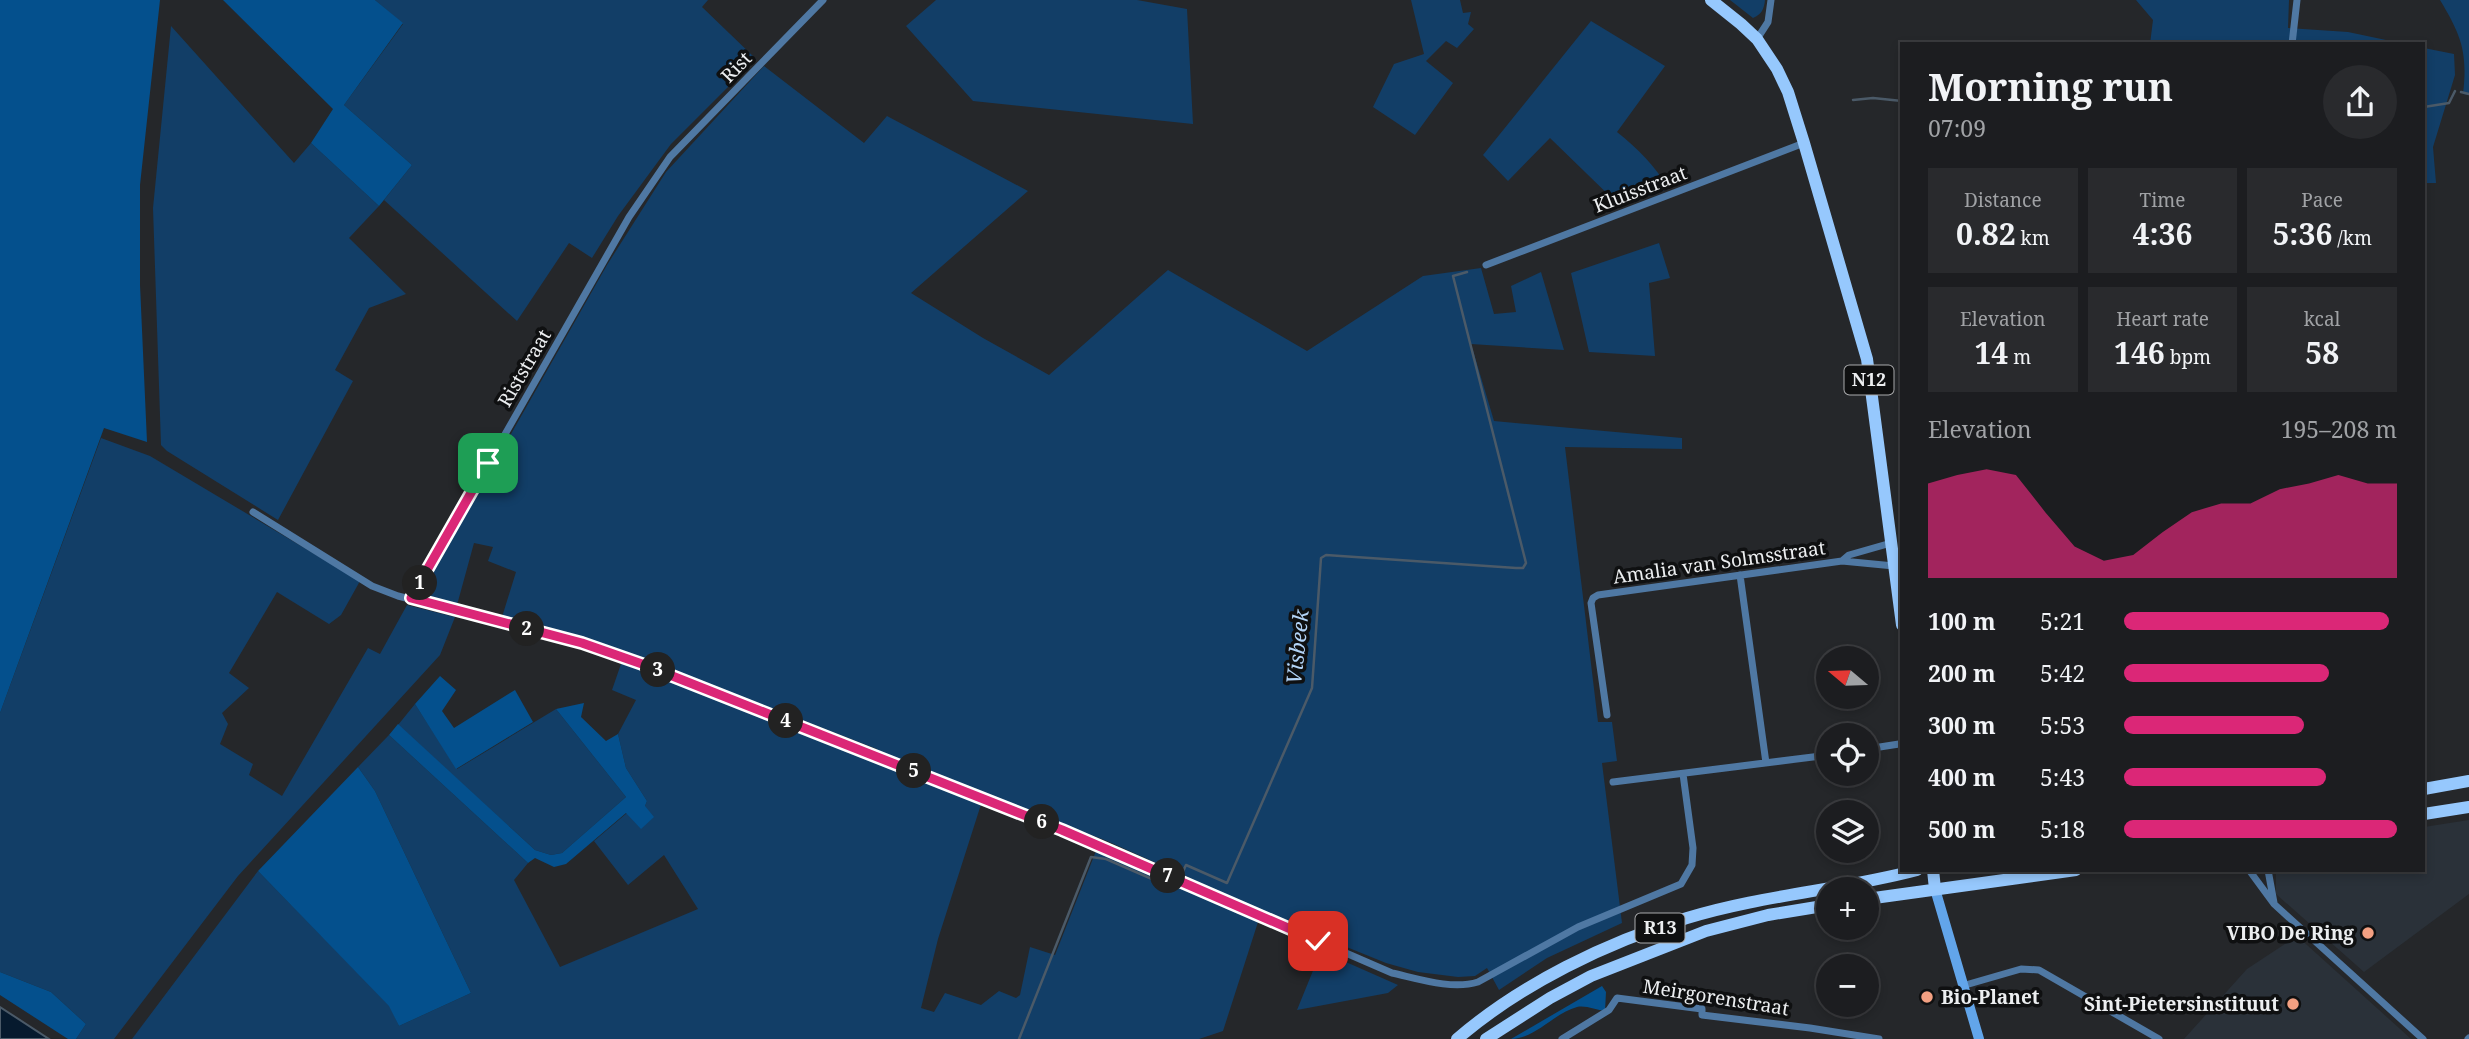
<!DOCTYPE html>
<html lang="en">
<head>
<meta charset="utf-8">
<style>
	body { margin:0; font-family:"Noto Serif",serif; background:#292a2d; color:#f1f3f6; height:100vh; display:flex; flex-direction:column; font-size:26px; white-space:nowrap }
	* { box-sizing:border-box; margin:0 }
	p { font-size:23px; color:#a0a2a5 }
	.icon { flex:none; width:38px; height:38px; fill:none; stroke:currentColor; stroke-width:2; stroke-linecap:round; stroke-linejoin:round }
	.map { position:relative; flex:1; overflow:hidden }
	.drawer { position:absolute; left:1900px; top:42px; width:525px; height:830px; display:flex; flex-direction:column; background:#1c1d20; border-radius:0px; box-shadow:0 4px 10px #0003,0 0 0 2px #3a3b3e }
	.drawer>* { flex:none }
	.needle { width:46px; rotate:289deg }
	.controls { position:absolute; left:1816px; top:646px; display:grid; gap:14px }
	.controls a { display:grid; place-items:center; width:63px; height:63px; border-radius:50%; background:#1c1d20; box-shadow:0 4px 10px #0003,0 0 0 2px #3a3b3e; font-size:35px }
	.pin { position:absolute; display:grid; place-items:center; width:60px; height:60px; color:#fff; margin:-30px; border-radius:14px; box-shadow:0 4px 10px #0006 }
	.km { position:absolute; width:35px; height:35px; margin:-18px; border-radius:50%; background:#222; color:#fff; font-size:19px; line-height:35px; text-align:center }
	.round { display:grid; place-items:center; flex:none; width:74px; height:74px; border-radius:37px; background:#292a2d }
	.summary { display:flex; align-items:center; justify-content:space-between; height:119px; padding:0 28px }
	h1 { font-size:38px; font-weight:700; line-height:52px }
	.metrics { display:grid; grid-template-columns:repeat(3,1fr); gap:10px; height:119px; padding:7px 28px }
	.metrics div { display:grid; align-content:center; border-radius:0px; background:#292a2d; text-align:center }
	.metrics b { font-size:30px; font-weight:700 }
	.metrics small { font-size:19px; font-weight:400 }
	.metrics p { font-size:19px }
	.chart { height:196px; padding:14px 28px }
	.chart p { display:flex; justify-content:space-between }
	.chart svg { width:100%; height:126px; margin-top:7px; fill:#db2777; opacity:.7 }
	ul { padding:0 28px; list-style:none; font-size:23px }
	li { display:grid; grid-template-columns:112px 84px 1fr; align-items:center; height:52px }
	li i { height:18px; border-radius:9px; background:#db2777 }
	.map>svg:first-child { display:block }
	.built { fill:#2a3139 }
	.green { fill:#123e67 }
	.forest { fill:#04508d }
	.water { fill:#061a2e; stroke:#4b5a68; stroke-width:2 }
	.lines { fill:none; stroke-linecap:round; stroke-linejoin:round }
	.stream { stroke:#4b5a68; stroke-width:2.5 }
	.street { stroke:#4f78a3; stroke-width:7 }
	.secondary { stroke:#62a5ea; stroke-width:10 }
	.primary { stroke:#96c8fd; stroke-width:12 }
	.route-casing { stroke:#fff; stroke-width:14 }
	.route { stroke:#db2777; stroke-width:9 }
	.poi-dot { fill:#f3a082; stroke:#0f1011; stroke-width:2.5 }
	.labels { text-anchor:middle; stroke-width:7; stroke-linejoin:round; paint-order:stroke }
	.shield { fill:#0f1011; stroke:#aaabad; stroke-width:2 }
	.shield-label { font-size:18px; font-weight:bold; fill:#eceef0 }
	.street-label { font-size:19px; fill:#eceef0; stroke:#0f1011 }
	.poi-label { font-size:19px; font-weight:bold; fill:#eceef0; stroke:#0f1011; text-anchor:end }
	.water-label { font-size:21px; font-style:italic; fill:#b3d4f7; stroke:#0f1011 }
</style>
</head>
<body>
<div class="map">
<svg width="2469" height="1039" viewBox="0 0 2469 1039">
	<rect width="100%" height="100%" fill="#25272a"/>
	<path class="built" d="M2469,820V894L2364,972L2276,894V870H2424V827Z
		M2297,936L2399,1028L2411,1039H2184L2247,969Z"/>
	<path class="green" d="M375,0H708L702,7L756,59L671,144L618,216L592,258L569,243L517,321L384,200L412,165L344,105L403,24Z
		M936,0H1137L1187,9L1193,124L973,101L906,26Z
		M1411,0H1460L1463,13L1471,12L1468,24L1474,29L1457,48L1446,41L1426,61L1453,83L1415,135L1373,107L1394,64L1424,54Z
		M1730,0H1765C1764,9 1762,14 1753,18Z
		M2136,0H2289L2288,28L2348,32L2405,44H2150L2153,20Z
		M2440,0H2469V95L2463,94C2468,52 2461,35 2440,0Z
		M1591,21L1665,66L1617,132C1638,149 1655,165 1668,189L1620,206L1550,138L1508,181L1483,155Z
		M171,26L294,163L311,143L379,206L349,238L406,294L369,308L335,370L353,381L278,520L167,451L161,445L153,208Z
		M2424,48L2454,54L2455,75L2433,147L2436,183H2424Z
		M764,66L864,143L887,116L1028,191L911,293L983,338L1049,375L1168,270L1307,351L1423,276L1481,268L1494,314L1516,312L1511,286L1541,272L1564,350L1471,344L1494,421L1682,438V449L1565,447L1598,722H1612L1617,761L1602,763L1622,923L1547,958L1499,990L1487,968L1475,976L1458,977L1418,972L1386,963L1317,935L1107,841L984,795L938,939L921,1008L934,1012L945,993L981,1005L999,991L1016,998L1020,995L1030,947L1055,955L1096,851L1258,922L1223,1031L1199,1039H132L258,871L390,1006L399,1026L471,993L375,791L358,767L389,735L528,863L514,880L560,967L698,909L664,855L628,885L594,841L627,813L645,806L647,801L626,768L618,734L636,700L612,690L622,661L875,761L877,749L597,642L502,617L516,572L488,561L493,547L474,543L457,605L420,594L607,265L666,172Z
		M1659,243L1670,278L1649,283L1655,356L1589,352L1571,273Z
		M101,438L150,456L360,581L341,615L329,624L277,592L229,673L249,688L222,713L228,724L220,744L253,764L249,775L282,796L368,648L380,654L407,605L455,617L440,655L238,876L114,1039H76L86,1024L51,992L0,972V713Z
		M415,704L457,769L556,709L626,797L562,853L551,855L535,850L398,725Z
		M1321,951L1398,985L1388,993L1297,1010Z"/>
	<path class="forest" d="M0,0H160L140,185V285L147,442L104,428L0,713Z
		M223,0H375L403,23L344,105L412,165L379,206L311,143L333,109Z
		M440,676L456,690L442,711L454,728L515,690L533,722L456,769L415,704Z
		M584,703L581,717L606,741L618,734L626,768L647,801L645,806L654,817L641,829L626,813L566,864L554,867L535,858L528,863L389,735L398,724L535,850L551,855L562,853L626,797L556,709Z
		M358,767L375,791L471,993L399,1026L389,1006L258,871Z
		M0,972L51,992L86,1024L76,1039H68L0,995Z
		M1602,986L1606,992L1605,1011C1597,1010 1585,1005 1577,1007C1554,1013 1535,1039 1511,1039Z"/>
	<path class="water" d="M0,1007L49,1039H0Z"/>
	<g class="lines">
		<path class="stream" d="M2461,92L2469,94
			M1853,100L1873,98L1902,101
			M2424,107L2449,103L2455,91
			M1019,1039L1091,857L1106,859L1175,889L1186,865L1227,883L1312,688L1321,558L1326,555L1516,568H1523L1526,563L1453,276L1467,272"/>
		<path class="street" d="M1757,39L1768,22L1771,0
			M2292,44L2297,0
			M1486,265L1804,143
			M253,512L372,586L398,596L582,643L642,664L1062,830L1392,973C1419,979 1452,990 1478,982L1578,927L1681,884L1692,865L1693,848L1683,774
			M1842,561L1849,555L1891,543
			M1740,575L1766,763
			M411,599L629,217L670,157L823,0
			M1607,715L1591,603L1593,598L1598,595L1842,561L1894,566
			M1867,749L1899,744
			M1613,782L1829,755
			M2249,870L2274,904L2423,1039
			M2268,870L2274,903
			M1962,986L2021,969L2039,970L2159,1039
			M1562,1039L1609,1010L1617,998L1702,1009V1015L1810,1028L1879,1039
			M2468,1039L2469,1038"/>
		<path class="secondary" d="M1935,889L1979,1039"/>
		<path class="primary" d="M1711,0L1741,24L1757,39L1777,69L1788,92L1804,143L1867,359L1902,625
			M2424,789L2469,781
			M2424,814L2469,807
			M1933,870L1935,889
			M1867,899L2076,870
			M1457,1039C1521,984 1607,942 1687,918C1762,895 1842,890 1917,870
			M1486,1039L1550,998L1591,976L1706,931L1768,915L1829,905"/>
	</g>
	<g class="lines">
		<defs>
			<path id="route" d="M488,463L411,598L582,643L642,664L1062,830L1318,941"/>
		</defs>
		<use href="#route" class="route-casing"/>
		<use href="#route" class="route"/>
	</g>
	<g class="poi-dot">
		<circle cx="2368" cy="933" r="7"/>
		<circle cx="1927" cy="997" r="7"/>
		<circle cx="2293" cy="1004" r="7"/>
	</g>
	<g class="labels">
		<g class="shield">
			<rect x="1844.5" y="365.5" width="49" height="29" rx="5"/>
			<rect x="1635.5" y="913.5" width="49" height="29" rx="5"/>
		</g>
		<g class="shield-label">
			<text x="1869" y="386">N12</text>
			<text x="1660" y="934">R13</text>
		</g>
		<g class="street-label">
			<text transform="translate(736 67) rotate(-46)" y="7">Rist</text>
			<text transform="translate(1640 189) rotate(-21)" y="7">Kluisstraat</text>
			<text transform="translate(524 368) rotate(-60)" y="7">Riststraat</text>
			<text transform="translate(1719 562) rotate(-8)" y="7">Amalia van Solmsstraat</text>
			<text transform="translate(1716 997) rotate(9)" y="7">Meirgorenstraat</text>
		</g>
		<g class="poi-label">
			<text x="2354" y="940">VIBO De Ring</text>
			<text x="1941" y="1004" text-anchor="start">Bio-Planet</text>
			<text x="2279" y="1011">Sint-Pietersinstituut</text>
		</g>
		<g class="water-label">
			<text transform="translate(1298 647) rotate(-84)" y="7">Visbeek</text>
		</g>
	</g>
</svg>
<div class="controls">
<a><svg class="needle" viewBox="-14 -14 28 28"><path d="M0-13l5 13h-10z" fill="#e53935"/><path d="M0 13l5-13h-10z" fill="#a0a2a5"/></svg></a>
<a><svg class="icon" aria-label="locate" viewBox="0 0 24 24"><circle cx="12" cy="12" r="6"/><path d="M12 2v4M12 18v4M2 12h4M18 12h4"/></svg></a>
<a><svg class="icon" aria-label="layers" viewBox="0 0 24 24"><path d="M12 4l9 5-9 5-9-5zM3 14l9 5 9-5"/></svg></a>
<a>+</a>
<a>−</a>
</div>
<div class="pin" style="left:488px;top:463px;background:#1e9e55"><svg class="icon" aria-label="arrive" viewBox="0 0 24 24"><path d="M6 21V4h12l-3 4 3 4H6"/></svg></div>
<div class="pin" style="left:1318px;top:941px;background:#d93025"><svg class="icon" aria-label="check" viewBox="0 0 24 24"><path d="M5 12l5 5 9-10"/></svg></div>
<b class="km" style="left:420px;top:583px">1</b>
<b class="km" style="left:527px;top:629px">2</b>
<b class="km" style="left:658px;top:670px">3</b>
<b class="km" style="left:786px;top:721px">4</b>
<b class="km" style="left:914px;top:771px">5</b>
<b class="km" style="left:1042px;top:822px">6</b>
<b class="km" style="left:1168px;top:876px">7</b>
<section class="drawer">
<div class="summary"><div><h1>Morning run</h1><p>07:09</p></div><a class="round"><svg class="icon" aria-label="share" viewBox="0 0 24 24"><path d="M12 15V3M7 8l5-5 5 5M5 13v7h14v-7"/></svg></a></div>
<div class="metrics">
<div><p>Distance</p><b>0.82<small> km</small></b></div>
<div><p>Time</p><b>4:36</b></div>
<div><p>Pace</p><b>5:36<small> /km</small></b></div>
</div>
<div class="metrics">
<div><p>Elevation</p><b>14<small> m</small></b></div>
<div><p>Heart rate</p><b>146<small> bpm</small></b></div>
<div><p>kcal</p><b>58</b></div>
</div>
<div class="chart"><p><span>Elevation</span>195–208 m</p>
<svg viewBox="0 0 160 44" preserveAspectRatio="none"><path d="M0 44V11L10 8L20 6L30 8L40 21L50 33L60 38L70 36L80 28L90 21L100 18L110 18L120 13L130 11L140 8L150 11L160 11V44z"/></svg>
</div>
<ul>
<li><b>100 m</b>5:21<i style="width:97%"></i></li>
<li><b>200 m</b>5:42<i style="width:75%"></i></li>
<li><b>300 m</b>5:53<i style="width:66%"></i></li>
<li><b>400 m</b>5:43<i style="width:74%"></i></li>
<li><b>500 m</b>5:18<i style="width:100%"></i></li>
</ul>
</section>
</div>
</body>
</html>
